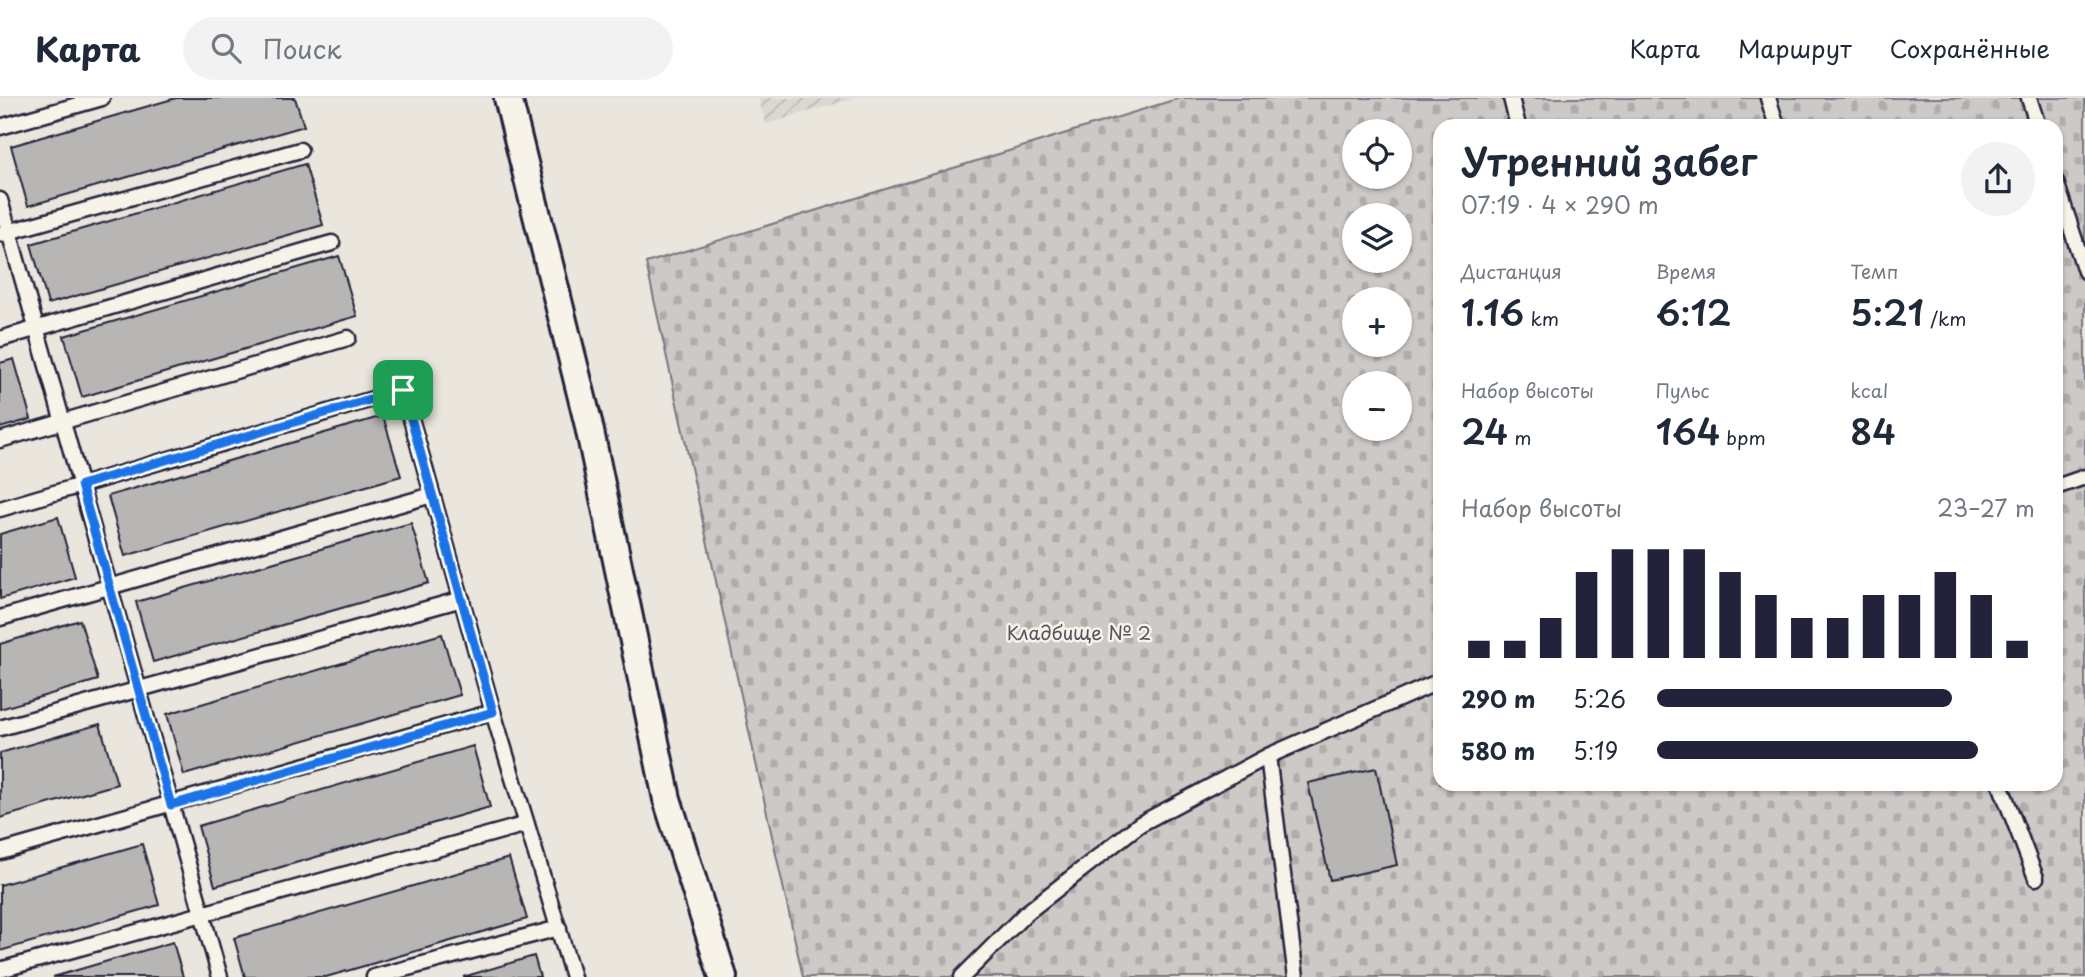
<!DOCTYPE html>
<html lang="ru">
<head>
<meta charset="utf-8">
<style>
	body { margin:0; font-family:"Playpen Sans",sans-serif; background:#f2f2f3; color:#1f2937; height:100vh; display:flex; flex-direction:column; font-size:26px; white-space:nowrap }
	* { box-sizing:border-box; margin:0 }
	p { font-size:23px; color:#747a83 }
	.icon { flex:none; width:38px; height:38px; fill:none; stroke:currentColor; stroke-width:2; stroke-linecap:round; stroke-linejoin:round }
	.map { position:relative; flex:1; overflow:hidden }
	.sheet { position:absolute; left:1433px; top:21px; width:630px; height:672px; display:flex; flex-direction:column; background:#fff; border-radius:21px; box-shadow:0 2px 5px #0004 }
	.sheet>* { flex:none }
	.tools { position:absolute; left:1342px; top:21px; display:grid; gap:14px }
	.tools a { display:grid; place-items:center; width:70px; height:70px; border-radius:50%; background:#fff; box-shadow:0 2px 5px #0004; font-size:35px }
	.pin { position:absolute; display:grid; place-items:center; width:60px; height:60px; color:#fff; margin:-30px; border-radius:14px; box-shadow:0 4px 10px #0006 }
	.round { display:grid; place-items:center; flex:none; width:74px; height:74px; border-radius:37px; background:#f2f2f3 }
	.overview { display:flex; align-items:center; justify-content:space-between; height:119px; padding:0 28px }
	h1 { font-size:38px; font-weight:600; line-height:52px }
	.metrics { display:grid; grid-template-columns:repeat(3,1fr); gap:10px; height:119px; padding:7px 28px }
	.metrics div { display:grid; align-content:center }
	.metrics b { font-size:35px; font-weight:600 }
	.metrics small { font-size:19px; font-weight:400 }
	.metrics p { font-size:19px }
	.chart { height:196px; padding:14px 28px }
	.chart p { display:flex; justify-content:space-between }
	.chart svg { width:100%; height:126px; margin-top:7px; stroke:#22223b; stroke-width:6 }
	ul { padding:0 28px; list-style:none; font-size:23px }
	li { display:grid; grid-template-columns:112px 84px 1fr; align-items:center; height:52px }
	li i { height:18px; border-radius:9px; background:#22223b }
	header { display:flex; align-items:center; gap:42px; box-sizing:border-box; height:98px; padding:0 35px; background:#fff; border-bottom:2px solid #e0e1e3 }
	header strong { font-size:33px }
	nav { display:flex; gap:38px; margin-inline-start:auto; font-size:24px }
	.search { width:490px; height:63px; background:#f2f2f3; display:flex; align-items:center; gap:18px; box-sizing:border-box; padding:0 24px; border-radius:38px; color:#747a83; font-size:26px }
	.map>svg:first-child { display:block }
	.industrial { fill:url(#industrial-furrows) }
	.cemetery { fill:url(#cemetery-stones); stroke:#787680; stroke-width:2; fill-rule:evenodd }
	.building { fill:#b8b6b5; stroke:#22223b; stroke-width:2 }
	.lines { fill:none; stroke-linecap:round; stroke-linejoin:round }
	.service-casing { stroke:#22223b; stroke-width:19 }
	.minor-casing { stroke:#22223b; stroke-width:32 }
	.service { stroke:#f7f3e8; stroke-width:14 }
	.minor { stroke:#f7f3e8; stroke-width:26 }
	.route-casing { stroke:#fff; stroke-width:14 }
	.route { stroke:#1a73e8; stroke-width:9 }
	.labels { text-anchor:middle; stroke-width:5; stroke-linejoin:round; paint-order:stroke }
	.park-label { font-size:19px; fill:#555465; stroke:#f7f3e8 }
</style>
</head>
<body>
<header>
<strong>Карта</strong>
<div class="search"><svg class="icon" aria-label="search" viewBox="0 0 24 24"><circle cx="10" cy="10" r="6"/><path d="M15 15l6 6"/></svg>Поиск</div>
<nav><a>Карта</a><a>Маршрут</a><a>Сохранённые</a></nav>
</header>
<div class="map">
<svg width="2085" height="879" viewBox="0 0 2085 879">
	<defs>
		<pattern id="industrial-furrows" width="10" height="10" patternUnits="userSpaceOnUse" patternTransform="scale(1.75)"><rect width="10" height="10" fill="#dbd8d2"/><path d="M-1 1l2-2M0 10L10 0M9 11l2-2" fill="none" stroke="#bcb9b5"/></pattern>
		<pattern id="cemetery-stones" width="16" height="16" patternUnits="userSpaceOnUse" patternTransform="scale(1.75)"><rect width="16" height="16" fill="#cdc9c6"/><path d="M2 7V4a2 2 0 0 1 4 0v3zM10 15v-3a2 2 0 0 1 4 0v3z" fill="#b0acab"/></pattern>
	</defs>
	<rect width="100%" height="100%" fill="#eae6de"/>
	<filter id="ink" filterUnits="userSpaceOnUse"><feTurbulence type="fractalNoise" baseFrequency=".0143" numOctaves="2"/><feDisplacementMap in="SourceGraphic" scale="14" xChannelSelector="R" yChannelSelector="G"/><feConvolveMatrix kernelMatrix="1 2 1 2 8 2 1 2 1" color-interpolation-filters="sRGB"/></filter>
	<g filter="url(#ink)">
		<path class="industrial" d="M758,0H856L766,26Z"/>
		<path class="cemetery" d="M1180,0H2085V879H803L646,165ZM1440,28H2056V686H1440ZM1354,33H1400V79H1354ZM1354,117H1400V163H1354ZM1354,201H1400V247H1354ZM1354,285H1400V331H1354Z"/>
		<path class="building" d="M176,0H295L304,28L28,108L11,48Z
			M305,66L323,127L48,206L31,146Z
			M339,158L357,218L82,299L64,238Z
			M14,261L31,321L0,330V265Z
			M383,318L401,378L125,458L108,398Z
			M58,419L75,479L0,501V436Z
			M411,425L429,485L153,564L136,504Z
			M80,522L98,582L0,611V546Z
			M442,536L460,597L184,677L167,616Z
			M100,626L117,686L0,720V655Z
			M473,648L490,709L215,788L198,728Z
			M1376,670L1397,767L1330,782L1308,685Z
			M142,746L159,807L0,853V787Z
			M509,760L527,821L326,879H245L234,840Z
			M173,844L183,879H53Z
			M534,858L540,879H463Z"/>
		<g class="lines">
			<defs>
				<path id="service" d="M1511,0L1518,28
					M1768,0L1777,28
					M2029,0L2038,28
					M0,29L102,0
					M2056,84L2085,173
					M0,102L220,879
					M1,136L300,52
					M0,241L332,145
					M0,342L348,240
					M2056,389L2085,379
					M0,411L403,292L493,614L573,879
					M0,520L432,397
					M0,630L462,501
					M1268,658L1440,583
					M2000,686L2036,780
					M0,754L493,614
					M0,872L527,726
					M374,879L559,830
					M962,879L1025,816L1140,726L1268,658L1296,879"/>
				<path id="minor" d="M508,0L588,324L667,701L723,879"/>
			</defs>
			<use href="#service" class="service-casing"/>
			<use href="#minor" class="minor-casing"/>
			<use href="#service" class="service"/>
			<use href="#minor" class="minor"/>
		</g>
	</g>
	<g class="lines" filter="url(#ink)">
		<defs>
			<path id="route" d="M403,292L493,614L171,707L81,387Z"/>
		</defs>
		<use href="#route" class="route-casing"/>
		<use href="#route" class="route"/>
	</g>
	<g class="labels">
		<g class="park-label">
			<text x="1079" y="542">Кладбище № 2</text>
		</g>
	</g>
</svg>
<div class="tools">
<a><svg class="icon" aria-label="locate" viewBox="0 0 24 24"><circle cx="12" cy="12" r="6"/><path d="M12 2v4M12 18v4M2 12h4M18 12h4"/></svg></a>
<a><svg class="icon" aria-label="layers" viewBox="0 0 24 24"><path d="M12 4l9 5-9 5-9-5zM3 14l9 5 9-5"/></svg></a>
<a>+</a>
<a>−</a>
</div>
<div class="pin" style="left:403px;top:292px;background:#1e9e55"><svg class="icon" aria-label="arrive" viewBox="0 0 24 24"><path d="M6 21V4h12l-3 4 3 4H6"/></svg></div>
<section class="sheet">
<div class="overview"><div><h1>Утренний забег</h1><p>07:19 · 4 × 290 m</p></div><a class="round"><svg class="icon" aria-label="share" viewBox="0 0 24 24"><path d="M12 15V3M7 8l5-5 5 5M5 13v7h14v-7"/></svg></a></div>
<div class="metrics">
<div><p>Дистанция</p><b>1.16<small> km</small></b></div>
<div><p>Время</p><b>6:12</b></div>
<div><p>Темп</p><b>5:21<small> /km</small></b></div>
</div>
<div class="metrics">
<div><p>Набор высоты</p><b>24<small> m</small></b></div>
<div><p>Пульс</p><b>164<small> bpm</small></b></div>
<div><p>kcal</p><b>84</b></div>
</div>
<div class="chart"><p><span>Набор высоты</span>23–27 m</p>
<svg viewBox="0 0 160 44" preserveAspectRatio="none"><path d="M5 44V38M15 44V38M25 44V30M35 44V14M45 44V6M55 44V6M65 44V6M75 44V14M85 44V22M95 44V30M105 44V30M115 44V22M125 44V22M135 44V14M145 44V22M155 44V38"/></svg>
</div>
<ul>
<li><b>290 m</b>5:26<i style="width:78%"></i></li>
<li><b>580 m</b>5:19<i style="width:85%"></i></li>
</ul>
</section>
</div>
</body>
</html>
